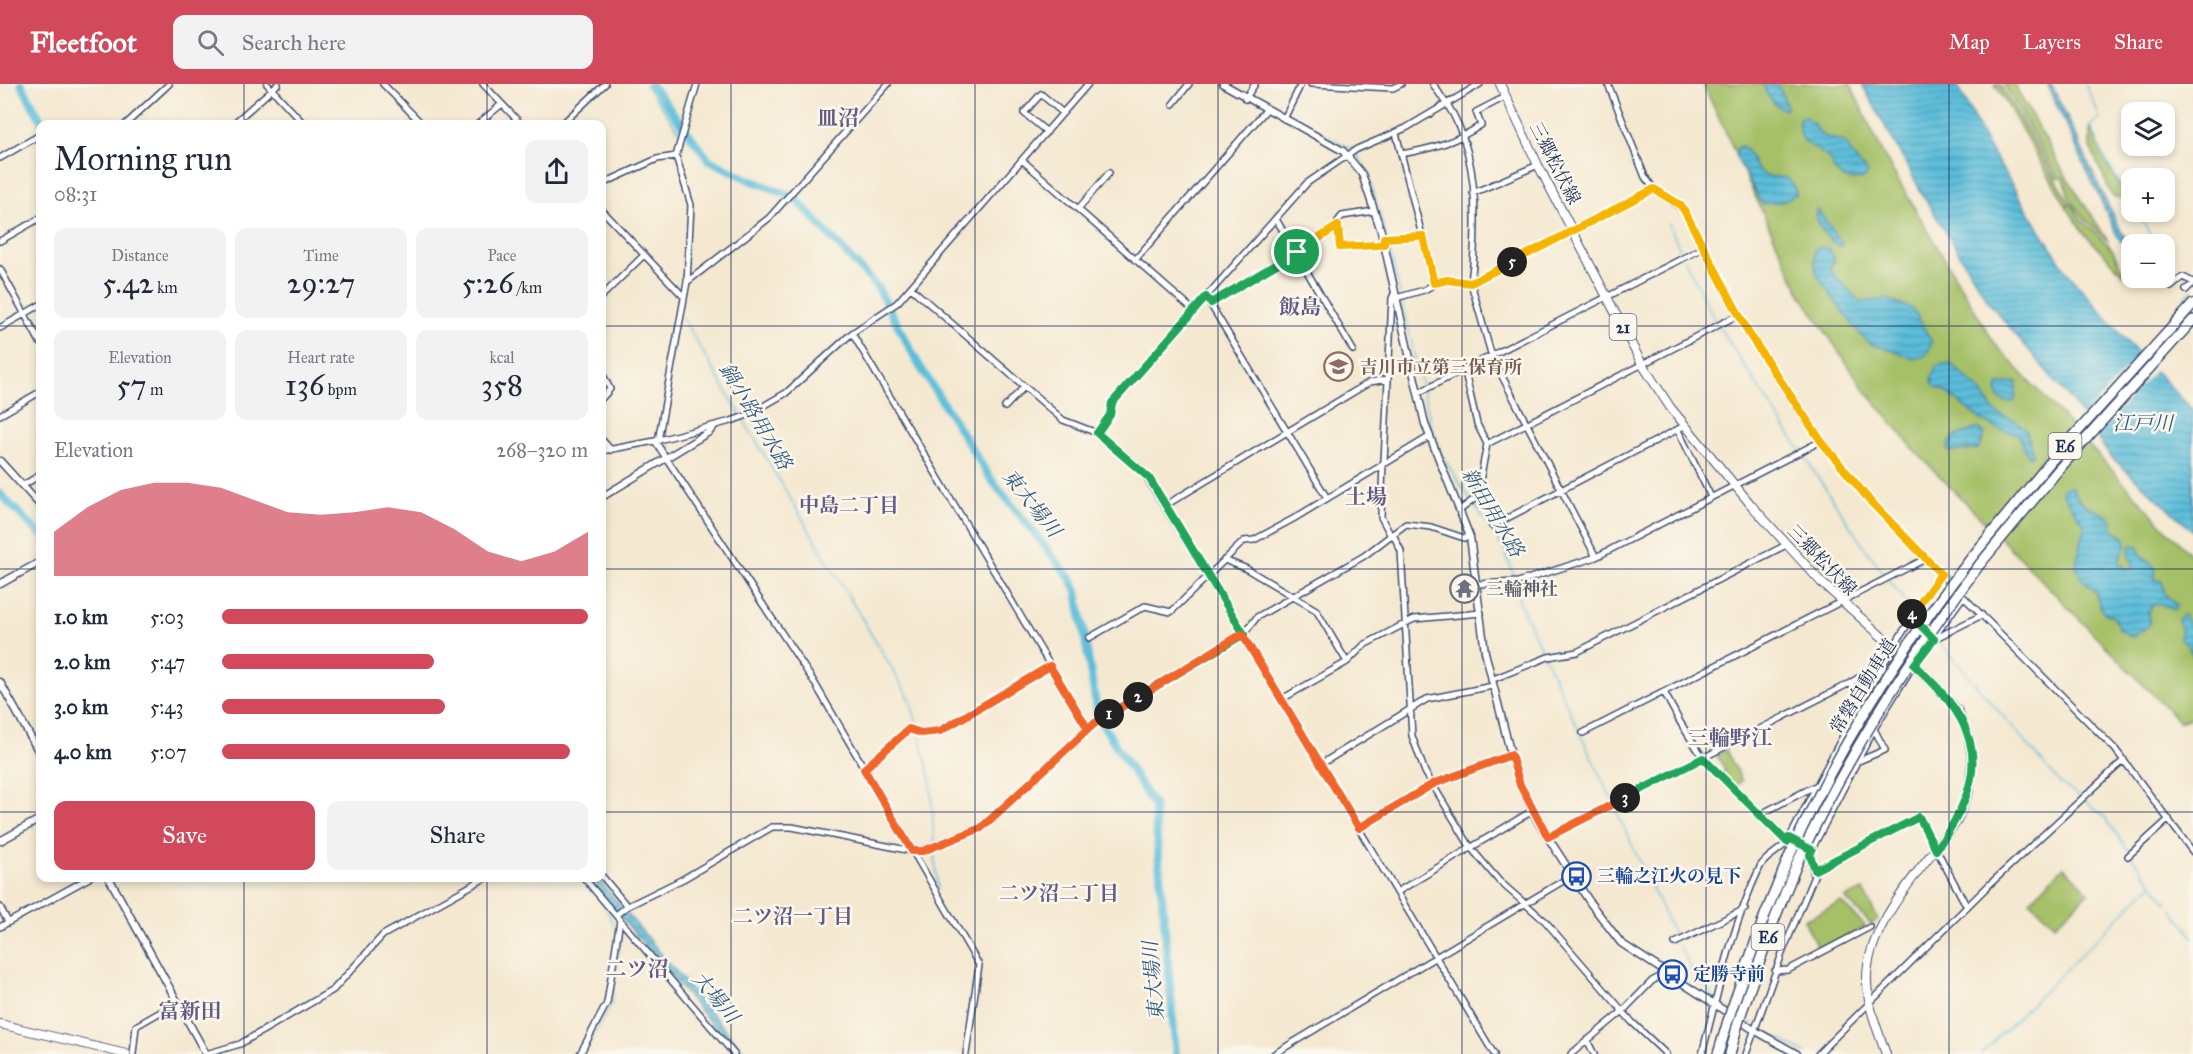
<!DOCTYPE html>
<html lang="en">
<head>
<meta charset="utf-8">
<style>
	body { margin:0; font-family:"IM FELL Great Primer","Noto Serif JP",serif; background:#f2f2f3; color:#1f2937; height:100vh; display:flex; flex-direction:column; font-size:22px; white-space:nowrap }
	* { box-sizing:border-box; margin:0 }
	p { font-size:20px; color:#747a83 }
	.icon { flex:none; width:33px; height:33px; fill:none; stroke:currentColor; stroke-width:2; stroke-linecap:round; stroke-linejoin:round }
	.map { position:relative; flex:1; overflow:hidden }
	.panel { position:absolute; left:36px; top:36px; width:570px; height:762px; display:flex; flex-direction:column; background:#fff; border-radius:12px; box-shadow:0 3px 9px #0003 }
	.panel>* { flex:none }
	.controls { position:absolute; left:2121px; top:18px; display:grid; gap:12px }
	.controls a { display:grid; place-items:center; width:54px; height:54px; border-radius:12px; background:#fff; box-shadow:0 3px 9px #0003; font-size:30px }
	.pin { position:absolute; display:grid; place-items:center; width:51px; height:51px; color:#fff; margin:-26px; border:3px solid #fff; border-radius:50%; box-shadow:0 2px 6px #0007 }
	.km { position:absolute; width:30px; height:30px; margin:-15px; border-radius:50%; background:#222; color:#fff; font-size:16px; line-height:30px; text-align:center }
	.round { display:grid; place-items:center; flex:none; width:63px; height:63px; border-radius:12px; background:#f2f2f3 }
	.headline { display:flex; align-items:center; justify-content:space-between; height:102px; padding:0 18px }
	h1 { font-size:33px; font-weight:600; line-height:45px }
	.figures { display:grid; grid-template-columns:repeat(3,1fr); gap:9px; height:102px; padding:6px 18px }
	.figures div { display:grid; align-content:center; border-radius:12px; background:#f2f2f3; text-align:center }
	.figures b { font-size:30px; font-weight:600 }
	.figures small { font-size:16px; font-weight:400 }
	.figures p { font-size:16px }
	.chart { height:168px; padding:12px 18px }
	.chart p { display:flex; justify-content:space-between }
	.chart svg { width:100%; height:108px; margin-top:6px; fill:#d1495b; opacity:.7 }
	.button { display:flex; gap:12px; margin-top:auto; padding:12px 18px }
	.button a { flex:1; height:69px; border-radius:12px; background:#d1495b; color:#fff; font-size:24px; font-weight:600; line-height:69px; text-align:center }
	.button a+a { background:#f2f2f3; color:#1f2937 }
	ul { padding:0 18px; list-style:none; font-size:20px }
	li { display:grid; grid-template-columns:96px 72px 1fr; align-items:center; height:45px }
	li i { height:15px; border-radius:8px; background:#d1495b }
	header { display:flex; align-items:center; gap:36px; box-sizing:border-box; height:84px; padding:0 30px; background:#d1495b; color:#fff }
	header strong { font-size:28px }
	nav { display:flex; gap:33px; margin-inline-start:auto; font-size:21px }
	.search { width:420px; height:54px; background:#f2f2f3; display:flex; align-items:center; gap:15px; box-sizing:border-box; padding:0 21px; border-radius:12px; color:#747a83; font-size:22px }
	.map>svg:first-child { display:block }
	.grass { fill:#a5c066; stroke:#607862; stroke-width:1.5 }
	.water { fill:url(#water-rules); stroke:#3b769c; stroke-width:1.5 }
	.pier { fill:#f4e8d0 }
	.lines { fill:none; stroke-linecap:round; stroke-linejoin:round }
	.stream { stroke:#5bbeda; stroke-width:1.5 }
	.river { stroke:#5bbeda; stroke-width:8 }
	.minor-casing { stroke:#3c4b6f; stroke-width:8 }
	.tertiary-casing { stroke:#3c4b6f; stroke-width:9 }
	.primary-casing { stroke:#3c4b6f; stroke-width:10 }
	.motorway-casing { stroke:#3c4b6f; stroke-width:12 }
	.minor { stroke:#fff; stroke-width:5 }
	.tertiary { stroke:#fff; stroke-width:6 }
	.primary { stroke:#fff; stroke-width:8 }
	.motorway { stroke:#fff; stroke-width:9 }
	.motorway-bridge-casing { stroke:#3c4b6f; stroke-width:12; stroke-linecap:butt }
	.motorway-bridge { stroke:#fff; stroke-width:9 }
	.split-1-casing { stroke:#fff; stroke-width:12 }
	.split-2-casing { stroke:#fff; stroke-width:12 }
	.split-3-casing { stroke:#fff; stroke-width:12 }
	.split-4-casing { stroke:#fff; stroke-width:12 }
	.split-5-casing { stroke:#fff; stroke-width:12 }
	.split-6-casing { stroke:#fff; stroke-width:12 }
	.split-1 { stroke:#22a559; stroke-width:8 }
	.split-2 { stroke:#f0652b; stroke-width:8 }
	.split-3 { stroke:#f0652b; stroke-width:8 }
	.split-4 { stroke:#22a559; stroke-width:8 }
	.split-5 { stroke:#f5b400; stroke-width:8 }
	.split-6 { stroke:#f5b400; stroke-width:8 }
	.grid { fill:none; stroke:#1b2f5e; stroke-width:1.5; stroke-opacity:0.55 }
	.labels { text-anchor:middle; stroke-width:5; stroke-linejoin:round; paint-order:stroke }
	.shield { fill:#fbf7ec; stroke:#5e6b89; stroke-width:1.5 }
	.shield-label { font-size:16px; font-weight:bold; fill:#1b2f5e }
	.street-label { font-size:18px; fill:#1b2f5e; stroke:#fbf7ec }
	.education-label { font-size:18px; font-weight:bold; fill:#785e54; stroke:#fbf7ec; text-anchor:start }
	.worship-label { font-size:18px; font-weight:bold; fill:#5b616d; stroke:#fbf7ec; text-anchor:start }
	.transit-label { font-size:18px; font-weight:bold; fill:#164399; stroke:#fbf7ec; text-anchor:start }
	.water-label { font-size:20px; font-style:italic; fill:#2e5a83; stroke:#fbf7ec }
	.neighbourhood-label { font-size:20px; font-weight:bold; fill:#625c86; stroke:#fbf7ec }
	.quarter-label { font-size:21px; font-weight:bold; fill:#625c86; stroke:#fbf7ec }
</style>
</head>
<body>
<header>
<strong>Fleetfoot</strong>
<div class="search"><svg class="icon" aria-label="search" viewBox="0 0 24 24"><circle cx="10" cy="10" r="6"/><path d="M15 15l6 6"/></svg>Search here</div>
<nav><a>Map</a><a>Layers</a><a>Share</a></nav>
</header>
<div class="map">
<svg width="2193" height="970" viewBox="0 0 2193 970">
	<defs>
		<pattern id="water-rules" width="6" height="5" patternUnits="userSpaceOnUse" patternTransform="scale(1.5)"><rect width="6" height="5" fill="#5bbeda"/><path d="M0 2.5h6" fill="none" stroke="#4a9bb4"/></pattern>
	</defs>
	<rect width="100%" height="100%" fill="#fbf7ec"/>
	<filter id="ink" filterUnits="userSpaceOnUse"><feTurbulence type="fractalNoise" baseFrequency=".0167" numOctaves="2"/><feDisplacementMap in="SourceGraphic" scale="12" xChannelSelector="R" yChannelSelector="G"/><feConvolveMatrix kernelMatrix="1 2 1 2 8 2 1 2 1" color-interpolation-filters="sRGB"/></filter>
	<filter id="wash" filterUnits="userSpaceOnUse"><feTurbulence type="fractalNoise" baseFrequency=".008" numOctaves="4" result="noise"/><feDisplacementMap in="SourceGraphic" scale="24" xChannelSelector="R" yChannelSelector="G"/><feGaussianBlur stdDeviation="1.35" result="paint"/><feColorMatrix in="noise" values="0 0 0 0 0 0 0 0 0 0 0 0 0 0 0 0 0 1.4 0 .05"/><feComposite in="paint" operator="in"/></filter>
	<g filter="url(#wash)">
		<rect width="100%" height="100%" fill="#f4e8d0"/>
		<path class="grass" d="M1703,0H1850L1885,74L1995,260L2193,474V633L2180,638L1917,369L1864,305L1801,211Z
			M1995,0H2000L2070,119L2066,121Z
			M2004,0H2014L2063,87L2108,157C2093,143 2079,131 2069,112C2066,106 2067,100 2063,94H2058Z
			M2090,41L2106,78L2125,111L2120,114L2112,112L2090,62Z
			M2071,119L2081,135L2112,165L2126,193L2083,148L2066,122Z
			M1726,666L1742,697L1734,703L1722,689L1725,686L1717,671Z
			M2064,783L2089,808L2055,841L2030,817Z
			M1863,806L1878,835L1871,840L1845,814Z
			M1841,818L1866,843L1819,867L1804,836Z"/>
		<path class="water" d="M1763,0H1778L1787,22L1785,25C1775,24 1765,9 1763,0Z
			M1862,0H1957L1987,61L2066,187L2130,261L2193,326V447L2109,371L2074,320L1990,220L1923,111Z
			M2047,0H2051C2073,44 2093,90 2114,134C2119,146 2131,159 2131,171L2118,153Z
			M1805,33L1813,39L1821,51L1846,59L1856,77L1868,88L1865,94C1855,98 1841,96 1835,87C1832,83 1832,77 1828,74C1815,61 1796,62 1799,35Z
			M1741,62C1753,67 1751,86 1765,91C1772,94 1781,92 1789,95L1797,110L1781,118L1762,120L1735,71L1737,63Z
			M1817,125L1842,159V162C1826,158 1821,144 1815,130Z
			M1818,163L1830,165L1835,178L1831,179V187L1860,218L1887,215L1913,225L1932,258L1927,270C1913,280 1907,271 1893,266C1886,263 1878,264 1871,260C1861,255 1822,200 1817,190C1814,183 1816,174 1814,167Z
			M1950,279L1982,308L1992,325L1999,331L2015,336L2026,345L2033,370L2029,373L2017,349C1989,347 1971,328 1949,310C1945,306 1938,305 1933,301L1932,293L1936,282Z
			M2017,298L2015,317L2006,318L1998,314L1997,304L2000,300Z
			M1975,345H1980L1985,350L1978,365L1949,368L1948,363L1954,353Z
			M2070,402C2075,406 2074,410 2078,414C2089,429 2116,426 2113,447L2124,453L2126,460L2119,478L2126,485L2131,484L2133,481C2131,472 2126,471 2131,461L2138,462L2141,472L2150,477L2156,486L2154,495L2162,497L2165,510L2177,521L2173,526L2162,520L2153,521L2148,530L2150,541L2132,553L2119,545L2114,533L2102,528L2095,507L2080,493L2076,481L2085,442L2062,409L2063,404Z
			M2184,531L2193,548V572L2187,560L2179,554L2181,546L2178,535Z
			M588,794H597L746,970H737Z"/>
		<path class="pier" d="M2142,268L2157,284L2094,354L2081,335Z"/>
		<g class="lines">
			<path class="stream" d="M645,0L681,50
				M2085,0L2099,31
				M1269,22L1284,30
				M1288,32L1353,66
				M2100,35L2091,42L2106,77L2125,108
				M1356,69L1366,86L1386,151
				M2129,114L2132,119
				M2137,128L2156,160
				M1669,140L1683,172
				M1387,156L1400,210
				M2164,174L2167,179
				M1685,176L1716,239
				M2170,183L2177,194
				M682,209L687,142
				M1401,214L1433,349L1442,372L1470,415
				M2185,214L2193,205
				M679,229L681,214
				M682,233L910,615L918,644
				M1719,243L1864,463L1920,536
				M1473,419L1504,465L1515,495
				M1515,500L1520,520L1612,717
				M1937,555L2061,700L2080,713
				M920,652L931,697L934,760
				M2084,716L2105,733L2130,769
				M1614,722L1676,856
				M934,765L938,805
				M2132,773L2168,819
				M606,824L614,842
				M2172,825L2193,853
				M1678,861L1696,893L1714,913
				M1717,916L1728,924
				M1745,935L1753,940
				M1758,943L1807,970
				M587,962L612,919L621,851
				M1981,970L2152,800"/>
			<path class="river" d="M21,0L43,40
				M651,0L709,76L750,96L794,113L878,204L919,281L990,394L1071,495L1077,507L1098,633L1154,722L1176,970
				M0,410L40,450"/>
		</g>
	</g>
	<g filter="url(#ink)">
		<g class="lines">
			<defs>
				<path id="minor" d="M267,0L304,40
					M383,0L422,40
					M483,0L521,40
					M1311,0L1393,4L1401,0
					M1433,0L1447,21
					M1608,0L1645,93L1654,105L1684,126L1749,250L1803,332L1853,397L1898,447L2115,665L2193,768
					M1245,15L1255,0
					M1173,20L1189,0
					M1447,20C1480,70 1478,142 1471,199L1654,105
					M1284,35L1301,0
					M126,40L169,0
					M233,40L278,0
					M478,40L502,20
					M562,40L605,0
					M1047,48L1024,29L1041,10L1063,29
					M1396,49L1434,199
					M1401,70C1431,65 1456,58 1481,41L1476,28L1505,13
					M0,74L40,51
					M1022,76L1194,227
					M602,100L657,75L676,72
					M1473,109L1538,81
					M1078,125L1109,89
					M602,126L684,213
					M1276,135L1353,266
					M1338,142V137L1342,132L1374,127
					M1383,155L1423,152
					M0,157L40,134
					M1135,176L1266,26
					M0,185L40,258
					M687,198L769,134L888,0
					M2171,203L2183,193L2193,198
					M911,204L1063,336L1097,349L1141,385L1244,550
					M2186,206L2193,199
					M602,212L644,171
					M1206,213L1327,414
					M1396,214L1424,206L1442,196L1471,199L1492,273L1596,473
					M1211,219L1338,142L1340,163L1384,160
					M0,244L40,221
					M852,249L1088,645
					M602,289L610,305L602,314
					M1418,309L1703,164
					M1005,323L1024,303
					M0,331L40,308
					M1678,346L1711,413
					M1097,349L1110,331L1112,319L1307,99L1357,65L1406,44L1480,0
					M602,356L611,366
					M655,357L814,598L979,881L966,970
					M658,357L687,198L691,121L676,72L697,0
					M1487,360L1738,231
					M602,367L655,357L731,337L748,331L786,309L852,249L897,219L1088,0
					M1384,378L1392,214L1395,208
					M1383,379L1381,433L1391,452
					M22,402L40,391
					M1166,421L1370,298L1388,295
					M1460,426L1477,413L1487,360L1477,340L1465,288
					M1492,442L1684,342
					M1393,450L1401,467L1412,652L1425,688L1471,764L1499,797L1545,837L1632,938L1666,970
					M1224,476L1245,484L1316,526L1347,578
					M1477,500L1518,498L1596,473L1821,357
					M1911,532L1934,555L1982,531
					M1243,551L1257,533L1364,472L1406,440L1431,443L1464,454L1470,453
					M1089,554L1145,522L1171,528L1244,457L1254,456L1293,435L1429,353
					M1491,596L1548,573L1577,568L1786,461
					M1850,599L1862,615
					M1664,608L1680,638L1703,674L1787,758
					M1282,615L1347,578L1364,561L1414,535L1481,529
					M1583,649L1925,475
					M1856,678L1885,666L1874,645
					M1321,680L1427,615L1493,602
					M865,685L909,645L921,649L940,647L1050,582
					M1759,731L1815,702L1833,709
					M1359,744L1433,700L1511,671
					M1548,753L1850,599L1878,582L1892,590
					M2128,772L2169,735
					M1815,786L1919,733L1967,823
					M602,792L627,822
					M584,794L734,970
					M1397,808L1532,727
					M0,823L8,838
					M616,831L626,823L683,795L772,743H792L917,768L981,744L1095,639L1242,550L1494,970
					M0,843L89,794
					M1675,859L1745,825
					M1775,887L1788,886L1870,843
					M1587,956L1594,970
					M133,970L136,942L178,918
					M206,970L240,960L333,906L383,851L485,794
					M580,970L607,919L620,836
					M1274,970L1573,791
					M1571,970L1623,927L1652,897L1667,889
					M1702,970C1718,908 1732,842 1760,783C1766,771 1782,767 1789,755C1836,664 1882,574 1941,490
					M1746,970L1783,867L1814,792L1810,771L1814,761L1874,645L1911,585L1963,513
					M1818,970L1989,801L2124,676"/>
				<path id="tertiary" d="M1223,0L1343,67L1362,90L1381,147L1425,340L1470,453L1485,568L1511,671L1520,701L1538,738L1591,820L1621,859L1754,946L1797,970
					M0,377L40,421
					M602,413L709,348L714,342
					M0,500L40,478
					M0,598L40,670
					M0,757L40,735
					M109,794L206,970"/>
				<path id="primary" d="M1500,0L1538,81L1642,280L1670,323L1752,422L1821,498L1929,595L1958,627L1969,654L1972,677L1969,707L1957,737C1925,781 1864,842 1867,899C1868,923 1878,947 1886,970
					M0,940L126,970"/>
				<path id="motorway" d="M1972,473L2052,376L2193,220
					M1980,480L2059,385L2193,236
					M1732,924L1765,831L1789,773
					M1741,930L1775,834L1798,777
					M1718,970L1728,937
					M1730,970L1737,943"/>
			</defs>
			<use href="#minor" class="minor-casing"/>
			<use href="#tertiary" class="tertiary-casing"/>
			<use href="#primary" class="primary-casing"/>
			<use href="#motorway" class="motorway-casing"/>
			<use href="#minor" class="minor"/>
			<use href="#tertiary" class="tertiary"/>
			<use href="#primary" class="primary"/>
			<use href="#motorway" class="motorway"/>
			<defs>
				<path id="motorway-bridge" d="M1789,773C1837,665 1900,566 1972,473
					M1798,777C1848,671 1909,574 1980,480
					M1728,937L1732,924
					M1737,943L1741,930"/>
			</defs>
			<use href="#motorway-bridge" class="motorway-bridge-casing"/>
			<use href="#motorway-bridge" class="motorway-bridge"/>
		</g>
	</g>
	<g class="lines" filter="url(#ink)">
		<defs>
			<path id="split-1" d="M1109,630L1244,550L1149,394L1097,349L1110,331L1112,319L1206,213L1211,219L1297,168"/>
			<path id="split-2" d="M1109,630C1101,635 1095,639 1088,645L1050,582L940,647L921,649L909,645L864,685L912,767H923L981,744L1095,639L1138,613"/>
			<path id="split-3" d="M1138,613L1242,550L1359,744L1433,700L1511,671L1520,701L1548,753L1625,714"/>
			<path id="split-4" d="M1625,714L1703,674L1787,758L1789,754L1812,766L1810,771L1815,786L1919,733L1936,766C1991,689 1984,643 1914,581L1934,555L1911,532L1912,530"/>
			<path id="split-5" d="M1512,178L1654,105L1680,121L1684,126L1749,250L1821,357L1870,417L1941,490L1912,530"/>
			<path id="split-6" d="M1297,168L1338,142L1340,163L1378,161L1384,160V154L1423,152L1434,199L1447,196L1471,199L1512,178"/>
		</defs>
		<use href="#split-1" class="split-1-casing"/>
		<use href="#split-2" class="split-2-casing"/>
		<use href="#split-3" class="split-3-casing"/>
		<use href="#split-4" class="split-4-casing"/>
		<use href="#split-5" class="split-5-casing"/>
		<use href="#split-6" class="split-6-casing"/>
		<use href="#split-1" class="split-1"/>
		<use href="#split-2" class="split-2"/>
		<use href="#split-3" class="split-3"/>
		<use href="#split-4" class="split-4"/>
		<use href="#split-5" class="split-5"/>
		<use href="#split-6" class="split-6"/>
	</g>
	<path class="grid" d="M244,0V40M487,0V40M731,0V970M975,0V970M1218,0V970M1462,0V970M1706,0V970M1949,0V970M0,242H40M602,242H2193M0,485H40M602,485H2193M0,728H40M602,728H2193M244,794V970M487,794V970"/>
	<defs>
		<symbol id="school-ring" viewBox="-11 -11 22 22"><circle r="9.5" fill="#fbf7ec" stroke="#8d6e63" stroke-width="1.5"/><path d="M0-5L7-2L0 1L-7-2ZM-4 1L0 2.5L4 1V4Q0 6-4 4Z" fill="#8d6e63"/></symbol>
		<symbol id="temple-ring" viewBox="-11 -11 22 22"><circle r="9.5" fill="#fbf7ec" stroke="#6b7280" stroke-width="1.5"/><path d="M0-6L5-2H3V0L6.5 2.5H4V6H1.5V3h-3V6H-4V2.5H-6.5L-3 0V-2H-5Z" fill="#6b7280"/></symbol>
		<symbol id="bus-ring" viewBox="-11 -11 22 22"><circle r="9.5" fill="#fbf7ec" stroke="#1a4fb4" stroke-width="1.5"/><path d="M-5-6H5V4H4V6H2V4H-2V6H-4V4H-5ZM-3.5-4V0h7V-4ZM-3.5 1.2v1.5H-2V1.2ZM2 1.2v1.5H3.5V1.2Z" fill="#1a4fb4"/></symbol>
	</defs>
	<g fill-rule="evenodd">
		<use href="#school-ring" x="1322" y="266" width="33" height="33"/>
		<use href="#temple-ring" x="1448" y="488" width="33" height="33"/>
		<use href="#bus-ring" x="1560" y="776" width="33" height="33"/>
		<use href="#bus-ring" x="1656" y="874" width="33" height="33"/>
	</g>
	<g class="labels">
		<g class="shield">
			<rect x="1609.5" y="230" width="27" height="26" rx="4.5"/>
			<rect x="2048.5" y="349" width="33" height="26" rx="4.5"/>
			<rect x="1751.5" y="840" width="33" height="26" rx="4.5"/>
		</g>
		<g class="shield-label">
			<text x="1623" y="249">21</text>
			<text x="2065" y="368">E6</text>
			<text x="1768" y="859">E6</text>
		</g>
		<g class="street-label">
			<text transform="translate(1555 79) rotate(63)" y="6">三郷松伏線</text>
			<text transform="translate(1822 476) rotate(46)" y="6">三郷松伏線</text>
			<text transform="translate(1863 602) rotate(-58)" y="6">常磐自動車道</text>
		</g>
		<g class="education-label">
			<text x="1360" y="289">吉川市立第三保育所</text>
		</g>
		<g class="worship-label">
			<text x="1486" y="511">三輪神社</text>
		</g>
		<g class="transit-label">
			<text x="1597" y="798">三輪之江火の見下</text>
			<text x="1693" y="896">定勝寺前</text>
		</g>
		<g class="water-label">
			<text transform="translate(756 332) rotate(59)" y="7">鍋小路用水路</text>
			<text x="2143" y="346">江戸川</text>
			<text transform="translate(1032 419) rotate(51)" y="7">東大場川</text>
			<text transform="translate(1493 428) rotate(59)" y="7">新田用水路</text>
			<text transform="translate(1153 897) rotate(-95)" y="7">東大場川</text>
			<text transform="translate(716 913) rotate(50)" y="7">大場川</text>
		</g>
		<g class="neighbourhood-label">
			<text x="849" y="428">中島二丁目</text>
			<text x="1059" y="816">二ツ沼二丁目</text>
			<text x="793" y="839">二ツ沼一丁目</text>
		</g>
		<g class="quarter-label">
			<text x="838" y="41">皿沼</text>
			<text x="1300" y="230">飯島</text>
			<text x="1366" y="420">土場</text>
			<text x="1730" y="661">三輪野江</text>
			<text x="637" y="892">二ツ沼</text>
			<text x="190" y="934">富新田</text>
		</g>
	</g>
</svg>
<div class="controls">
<a><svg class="icon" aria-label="layers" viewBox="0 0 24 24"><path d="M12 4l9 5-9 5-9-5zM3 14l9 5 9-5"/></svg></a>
<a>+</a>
<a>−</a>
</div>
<div class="pin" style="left:1297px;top:168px;background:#1e9e55"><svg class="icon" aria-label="arrive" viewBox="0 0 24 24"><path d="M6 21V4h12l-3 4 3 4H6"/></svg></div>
<b class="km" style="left:1109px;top:630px">1</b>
<b class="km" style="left:1138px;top:613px">2</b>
<b class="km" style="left:1625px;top:714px">3</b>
<b class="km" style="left:1912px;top:530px">4</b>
<b class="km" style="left:1512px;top:178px">5</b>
<section class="panel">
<div class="headline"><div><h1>Morning run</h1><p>08:31</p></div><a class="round"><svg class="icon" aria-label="share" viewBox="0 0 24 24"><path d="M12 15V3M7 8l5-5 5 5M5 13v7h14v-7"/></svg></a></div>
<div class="figures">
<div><p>Distance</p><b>5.42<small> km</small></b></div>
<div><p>Time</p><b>29:27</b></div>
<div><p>Pace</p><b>5:26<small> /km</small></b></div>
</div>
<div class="figures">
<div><p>Elevation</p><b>57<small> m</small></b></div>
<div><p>Heart rate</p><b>136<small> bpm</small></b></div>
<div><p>kcal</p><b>358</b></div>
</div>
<div class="chart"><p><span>Elevation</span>268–320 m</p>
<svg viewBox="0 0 160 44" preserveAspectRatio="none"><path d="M0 44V26L10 16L20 9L30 6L40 6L50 8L60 13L70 18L80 19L90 18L100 16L110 18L120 25L130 34L140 38L150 34L160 26V44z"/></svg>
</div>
<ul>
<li><b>1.0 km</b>5:03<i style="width:100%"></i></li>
<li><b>2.0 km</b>5:47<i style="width:58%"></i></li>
<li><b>3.0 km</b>5:43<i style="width:61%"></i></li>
<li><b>4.0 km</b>5:07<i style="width:95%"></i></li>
</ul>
<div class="button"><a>Save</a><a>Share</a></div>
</section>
</div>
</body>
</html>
